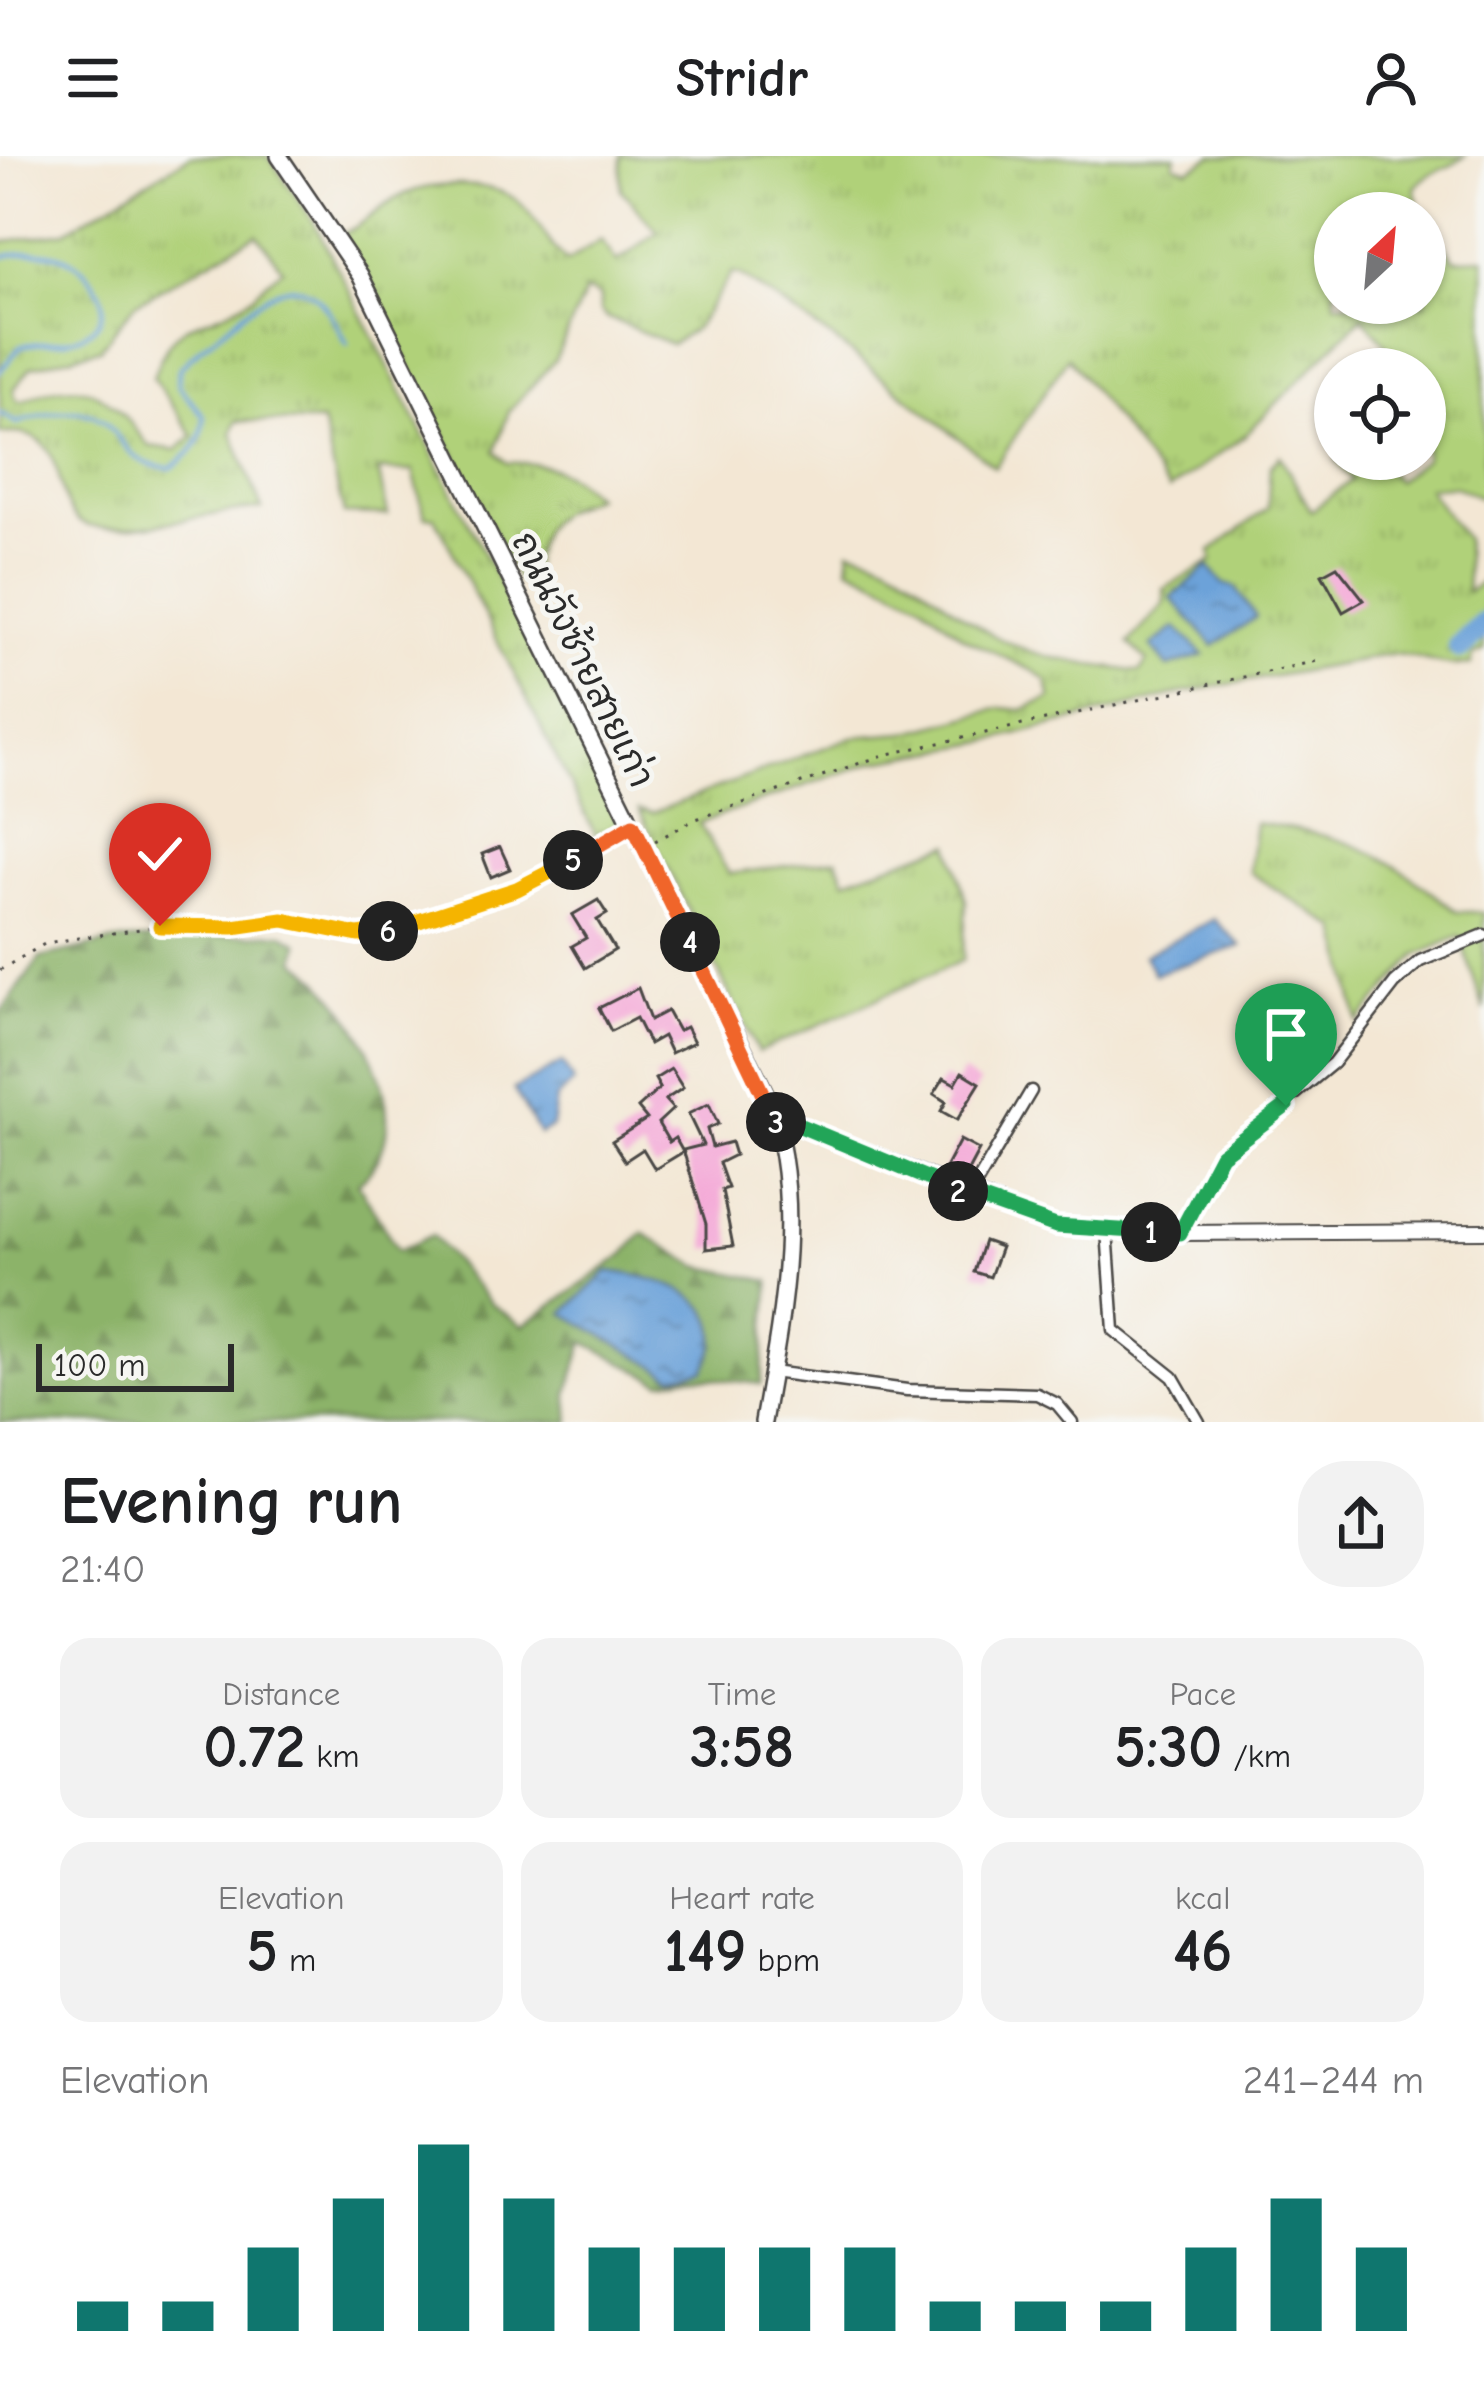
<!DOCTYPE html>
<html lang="en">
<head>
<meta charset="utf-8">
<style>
	body { margin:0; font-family:"Comic Neue","Playpen Sans Thai",sans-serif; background:#f2f2f2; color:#202124; height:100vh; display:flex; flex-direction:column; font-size:45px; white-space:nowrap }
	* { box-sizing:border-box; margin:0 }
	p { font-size:39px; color:#757577 }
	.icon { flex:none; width:66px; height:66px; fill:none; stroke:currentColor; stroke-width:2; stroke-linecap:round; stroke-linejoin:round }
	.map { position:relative; height:1266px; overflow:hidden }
	.side { display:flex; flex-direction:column; background:#fff; flex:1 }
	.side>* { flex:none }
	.needle { width:78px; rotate:26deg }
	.buttons { position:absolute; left:1314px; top:36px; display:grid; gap:24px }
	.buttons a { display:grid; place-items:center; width:132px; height:132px; border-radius:50%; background:#fff; box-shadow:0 3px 9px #0004; font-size:60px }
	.scale { position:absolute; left:36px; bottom:30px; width:198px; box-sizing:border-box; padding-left:12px; border:6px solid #2b2b2b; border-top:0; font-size:33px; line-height:42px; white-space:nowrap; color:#2b2b2b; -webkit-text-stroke:9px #f6f6f2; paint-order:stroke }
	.pin { position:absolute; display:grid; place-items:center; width:102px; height:102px; color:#fff; margin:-123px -51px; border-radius:50% 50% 50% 0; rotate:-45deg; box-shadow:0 0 12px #0007 }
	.pin .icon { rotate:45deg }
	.km { position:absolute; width:60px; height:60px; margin:-30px; border-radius:50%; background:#222; color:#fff; font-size:33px; line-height:60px; text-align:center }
	.round { display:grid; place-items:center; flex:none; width:126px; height:126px; border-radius:48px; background:#f2f2f2 }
	.overview { display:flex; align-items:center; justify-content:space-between; height:204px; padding:0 60px }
	h1 { font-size:66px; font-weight:800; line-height:90px }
	.metrics { display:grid; grid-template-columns:repeat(3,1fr); gap:18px; height:204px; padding:12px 60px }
	.metrics div { display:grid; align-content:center; border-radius:30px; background:#f2f2f2; text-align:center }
	.metrics b { font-size:60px; font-weight:800 }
	.metrics small { font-size:33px; font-weight:400 }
	.metrics p { font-size:33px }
	.chart { height:336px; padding:24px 60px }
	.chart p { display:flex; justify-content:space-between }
	.chart svg { width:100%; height:216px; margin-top:12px; stroke:#0f766e; stroke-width:6 }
	header { display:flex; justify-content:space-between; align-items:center; height:156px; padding:0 60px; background:#fff; font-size:54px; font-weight:800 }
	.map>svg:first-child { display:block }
	.grass { fill:url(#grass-tufts); stroke:#6e7e52; stroke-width:3; fill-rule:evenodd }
	.forest { fill:url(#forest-firs); stroke:#5c6f4a; stroke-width:3 }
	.water { fill:url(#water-ripples); stroke:#4c6682; stroke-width:3 }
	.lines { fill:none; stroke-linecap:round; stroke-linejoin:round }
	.stream { stroke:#6ca2d9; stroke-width:4.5 }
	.river { stroke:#6ca2d9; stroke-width:24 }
	.building { fill:#f4a8d7 }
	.minor-casing { stroke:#494744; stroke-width:15 }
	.tertiary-casing { stroke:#494744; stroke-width:18 }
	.secondary-casing { stroke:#494744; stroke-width:20 }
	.path { stroke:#494744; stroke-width:3; stroke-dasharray:3 9; stroke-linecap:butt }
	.minor { stroke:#fff; stroke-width:10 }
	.tertiary { stroke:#fff; stroke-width:14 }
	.secondary { stroke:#fff; stroke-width:15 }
	.split-1-casing { stroke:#fff; stroke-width:24 }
	.split-2-casing { stroke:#fff; stroke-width:24 }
	.split-3-casing { stroke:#fff; stroke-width:24 }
	.split-4-casing { stroke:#fff; stroke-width:24 }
	.split-5-casing { stroke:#fff; stroke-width:24 }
	.split-6-casing { stroke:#fff; stroke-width:24 }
	.split-7-casing { stroke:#fff; stroke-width:24 }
	.split-1 { stroke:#22a559; stroke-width:15 }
	.split-2 { stroke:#22a559; stroke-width:15 }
	.split-3 { stroke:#22a559; stroke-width:15 }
	.split-4 { stroke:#f0652b; stroke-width:15 }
	.split-5 { stroke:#f0652b; stroke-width:15 }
	.split-6 { stroke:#f5b400; stroke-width:15 }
	.split-7 { stroke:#f5b400; stroke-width:15 }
	.labels { text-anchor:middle; stroke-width:10; stroke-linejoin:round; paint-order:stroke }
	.street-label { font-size:36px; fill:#2b2b2b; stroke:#f6f6f2 }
</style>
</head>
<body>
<header><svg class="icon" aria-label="menu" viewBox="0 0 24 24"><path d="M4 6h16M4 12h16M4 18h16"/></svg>Stridr<svg class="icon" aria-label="person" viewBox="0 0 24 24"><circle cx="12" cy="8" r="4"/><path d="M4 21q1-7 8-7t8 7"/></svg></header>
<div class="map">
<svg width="1484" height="1266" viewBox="0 0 1484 1266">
	<defs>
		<pattern id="grass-tufts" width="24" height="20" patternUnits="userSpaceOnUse" patternTransform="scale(3)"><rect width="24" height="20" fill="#b0d179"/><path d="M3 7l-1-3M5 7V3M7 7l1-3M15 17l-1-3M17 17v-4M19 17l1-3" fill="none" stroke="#98b469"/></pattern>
		<pattern id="forest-firs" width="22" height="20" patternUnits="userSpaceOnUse" patternTransform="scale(3)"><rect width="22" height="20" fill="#8cb369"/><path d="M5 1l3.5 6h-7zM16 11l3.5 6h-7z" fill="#739257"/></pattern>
		<pattern id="water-ripples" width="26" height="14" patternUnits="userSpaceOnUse" patternTransform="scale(3)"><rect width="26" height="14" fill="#6ca2d9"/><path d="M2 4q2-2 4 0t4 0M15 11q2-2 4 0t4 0" fill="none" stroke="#5984b0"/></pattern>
	</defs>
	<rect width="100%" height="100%" fill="#f6f6f2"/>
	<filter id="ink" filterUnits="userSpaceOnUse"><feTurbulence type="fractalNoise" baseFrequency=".00833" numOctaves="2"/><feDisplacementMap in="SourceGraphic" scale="24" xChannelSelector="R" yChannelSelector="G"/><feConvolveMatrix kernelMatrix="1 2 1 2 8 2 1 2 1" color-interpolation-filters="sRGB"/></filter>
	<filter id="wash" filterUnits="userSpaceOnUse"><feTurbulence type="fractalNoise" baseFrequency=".004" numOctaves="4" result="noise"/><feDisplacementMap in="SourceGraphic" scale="48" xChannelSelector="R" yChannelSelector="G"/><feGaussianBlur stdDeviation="2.7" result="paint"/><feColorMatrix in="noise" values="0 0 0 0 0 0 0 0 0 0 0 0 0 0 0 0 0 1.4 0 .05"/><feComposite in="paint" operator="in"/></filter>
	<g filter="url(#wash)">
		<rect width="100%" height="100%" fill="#f3e7d4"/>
		<path class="grass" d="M190,0H268L314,66L622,665L596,680L435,361L425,360L413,315L378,314L388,359L344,358L322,266L236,265L232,277L262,353C214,353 128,382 86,369C47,356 77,267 0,278V86L64,76ZM257,78L283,113C266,123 260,135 247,144C201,175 175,154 153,222L193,279L177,294L149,290C109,238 85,214 21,246L15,242L14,233L31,211L100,193L135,148Z
			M621,0H1176L1174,8L1188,14L1213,0H1465C1450,15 1429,12 1415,32L1421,57H1335V147H1425V64L1455,103L1484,102V343L1454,330L1427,332L1465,383L1467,436L1484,425V495L1473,499L1471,509C1422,513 1410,486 1360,505L1190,535L987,586L872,606L699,667L729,718L837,703L845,724L950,688L966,745L963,804L758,896L639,654L652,657L852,581L906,577L1001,552L1022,554L1051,542L1046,524L1037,517L963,481L920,445L848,410L850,394C906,403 941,449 986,475C1036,505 1084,507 1140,516L1147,505L1129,487L1165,447L1164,433L1213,404L1211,395L1268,352L1270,310L1280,300L1311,355L1352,324L1336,303H1378L1396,325L1425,303V213H1404L1363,160L1244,280L1169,334L1068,201L995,311L836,185L740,119L732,117L696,172L671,188L606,161L600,155V140L586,134L555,204L509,255L495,295L507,307C545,305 567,314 595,340C550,357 534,370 533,419L519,426L342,78C366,69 382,47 405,38C435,25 497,24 521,48C539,65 548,89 567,106L601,84L617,106L658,76L621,34Z
			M1255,667C1353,681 1381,694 1457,756H1484V854L1460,780L1416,800L1358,866L1338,773L1249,716Z"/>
		<path class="forest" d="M282,777L299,787L296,804C355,847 429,968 358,1027L398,1095L432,1079L490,1147L523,1170L625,1098L643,1077L698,1110L770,1125L761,1228L690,1220L661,1226L584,1186L568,1238L570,1266H0V857L40,802L115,785Z"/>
		<path class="water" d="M1208,410L1224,428L1235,431L1256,461L1214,490L1171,442Z
			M1176,471L1204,499L1168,511L1151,490Z
			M1214,763L1241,790L1154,818L1144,799Z
			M562,907L574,927L556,942L552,971L539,978L514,933Z
			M608,1115C661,1121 745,1144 704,1214L673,1220L564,1157Z"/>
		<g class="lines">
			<path class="stream" d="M0,101C20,97 37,93 57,99C88,108 125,153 86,177C71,187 40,186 21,190L0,215
				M0,257L17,267C138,225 95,309 171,312C192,298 204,285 204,260L178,229L179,213C196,194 217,180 236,163C292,115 315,121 347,188"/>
			<path class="river" d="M1460,491L1484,468"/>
		</g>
		<g id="blocks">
			<path class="building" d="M1337,410L1364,444L1343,456L1322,418Z
				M500,691L510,713L491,721L482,698Z
				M598,744L607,758L597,764L615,794L585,812L572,790L586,782L572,759Z
				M638,832L650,864L667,855L678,875L686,871L694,886L671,897L663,880L649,888L636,862L611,875L599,852Z
				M671,913L683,932L665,944L673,953L658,967L669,986L675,982L683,996L655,1013L643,993L625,1005L612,985L647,963L638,952L660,932L655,923Z
				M962,916L980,927L957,964L941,955L946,946L934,938L944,922L955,928Z
				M709,948L718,968L707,973L712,991L731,986L735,999L719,1007L728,1032L722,1034L733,1090L706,1093V1068L683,994L703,989L688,958Z
				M960,984L979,994L964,1022L944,1014Z
				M984,1085L1001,1091L990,1121L974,1116Z"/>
		</g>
	</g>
	<g filter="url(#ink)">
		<use href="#blocks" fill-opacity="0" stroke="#494744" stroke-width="3"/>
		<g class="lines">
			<defs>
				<path id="minor" d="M969,1040L1031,935
					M1107,1074L1114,1174L1173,1221L1199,1266
					M1181,1077L1221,999L1333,907L1395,827L1420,805L1484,779
					M772,1216L907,1234L1037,1238L1057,1248L1072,1266"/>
				<path id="tertiary" d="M778,971L798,969L1056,1070L1181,1077L1484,1075"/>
				<path id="secondary" d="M279,0L360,119L768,943C806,1044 781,1164 763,1266"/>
			</defs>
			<use href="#minor" class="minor-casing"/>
			<use href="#tertiary" class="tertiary-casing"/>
			<use href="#secondary" class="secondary-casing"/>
			<path class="path" d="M655,685L696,663L884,599L1322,504
				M0,814L46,787L160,770L233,771L283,764L376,779L517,733L621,677"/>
			<use href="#minor" class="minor"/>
			<use href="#tertiary" class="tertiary"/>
			<use href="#secondary" class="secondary"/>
		</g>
	</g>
	<g class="lines" filter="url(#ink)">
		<defs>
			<path id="split-1" d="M1151,1076L1180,1077L1221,999L1286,950"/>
			<path id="split-2" d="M958,1035L1056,1070L1151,1076"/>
			<path id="split-3" d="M776,966L778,971L798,969L958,1035"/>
			<path id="split-4" d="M690,786L776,966"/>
			<path id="split-5" d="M573,704L633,669L690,786"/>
			<path id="split-6" d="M388,775L517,733L573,704"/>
			<path id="split-7" d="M160,770L233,771L283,764L358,779L388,775"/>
		</defs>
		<use href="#split-1" class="split-1-casing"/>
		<use href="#split-2" class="split-2-casing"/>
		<use href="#split-3" class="split-3-casing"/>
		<use href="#split-4" class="split-4-casing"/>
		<use href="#split-5" class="split-5-casing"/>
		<use href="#split-6" class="split-6-casing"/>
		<use href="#split-7" class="split-7-casing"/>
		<use href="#split-1" class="split-1"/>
		<use href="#split-2" class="split-2"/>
		<use href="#split-3" class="split-3"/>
		<use href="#split-4" class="split-4"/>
		<use href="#split-5" class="split-5"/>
		<use href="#split-6" class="split-6"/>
		<use href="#split-7" class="split-7"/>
	</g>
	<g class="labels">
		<g class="street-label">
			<text transform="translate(584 503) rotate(64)" y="13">ถนนวังซ้ายสายเก่า</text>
		</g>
	</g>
</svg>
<div class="buttons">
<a><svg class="needle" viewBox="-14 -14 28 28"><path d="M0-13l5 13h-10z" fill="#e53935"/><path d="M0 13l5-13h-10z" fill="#757577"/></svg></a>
<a><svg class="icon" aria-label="locate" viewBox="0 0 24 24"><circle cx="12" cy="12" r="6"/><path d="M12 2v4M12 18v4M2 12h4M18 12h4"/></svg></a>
</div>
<div class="scale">100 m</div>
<div class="pin" style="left:1286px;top:950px;background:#1e9e55"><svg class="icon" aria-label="arrive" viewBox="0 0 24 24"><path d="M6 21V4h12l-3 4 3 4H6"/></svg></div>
<div class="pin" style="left:160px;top:770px;background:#d93025"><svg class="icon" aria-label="check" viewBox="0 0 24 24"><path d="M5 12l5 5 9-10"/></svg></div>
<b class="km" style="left:1151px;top:1076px">1</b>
<b class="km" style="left:958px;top:1035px">2</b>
<b class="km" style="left:776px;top:966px">3</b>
<b class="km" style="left:690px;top:786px">4</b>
<b class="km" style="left:573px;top:704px">5</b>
<b class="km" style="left:388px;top:775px">6</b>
</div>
<section class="side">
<div class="overview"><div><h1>Evening run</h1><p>21:40</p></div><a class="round"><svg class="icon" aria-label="share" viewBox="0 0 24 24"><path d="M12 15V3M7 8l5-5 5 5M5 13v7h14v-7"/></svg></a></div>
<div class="metrics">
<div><p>Distance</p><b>0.72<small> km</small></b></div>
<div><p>Time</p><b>3:58</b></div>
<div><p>Pace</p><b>5:30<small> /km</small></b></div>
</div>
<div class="metrics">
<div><p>Elevation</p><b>5<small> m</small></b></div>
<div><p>Heart rate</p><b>149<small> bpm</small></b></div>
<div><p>kcal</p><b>46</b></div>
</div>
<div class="chart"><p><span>Elevation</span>241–244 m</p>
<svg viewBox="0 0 160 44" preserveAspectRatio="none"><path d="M5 44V38M15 44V38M25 44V27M35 44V17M45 44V6M55 44V17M65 44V27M75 44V27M85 44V27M95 44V27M105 44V38M115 44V38M125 44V38M135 44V27M145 44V17M155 44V27"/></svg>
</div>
</section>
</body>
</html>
